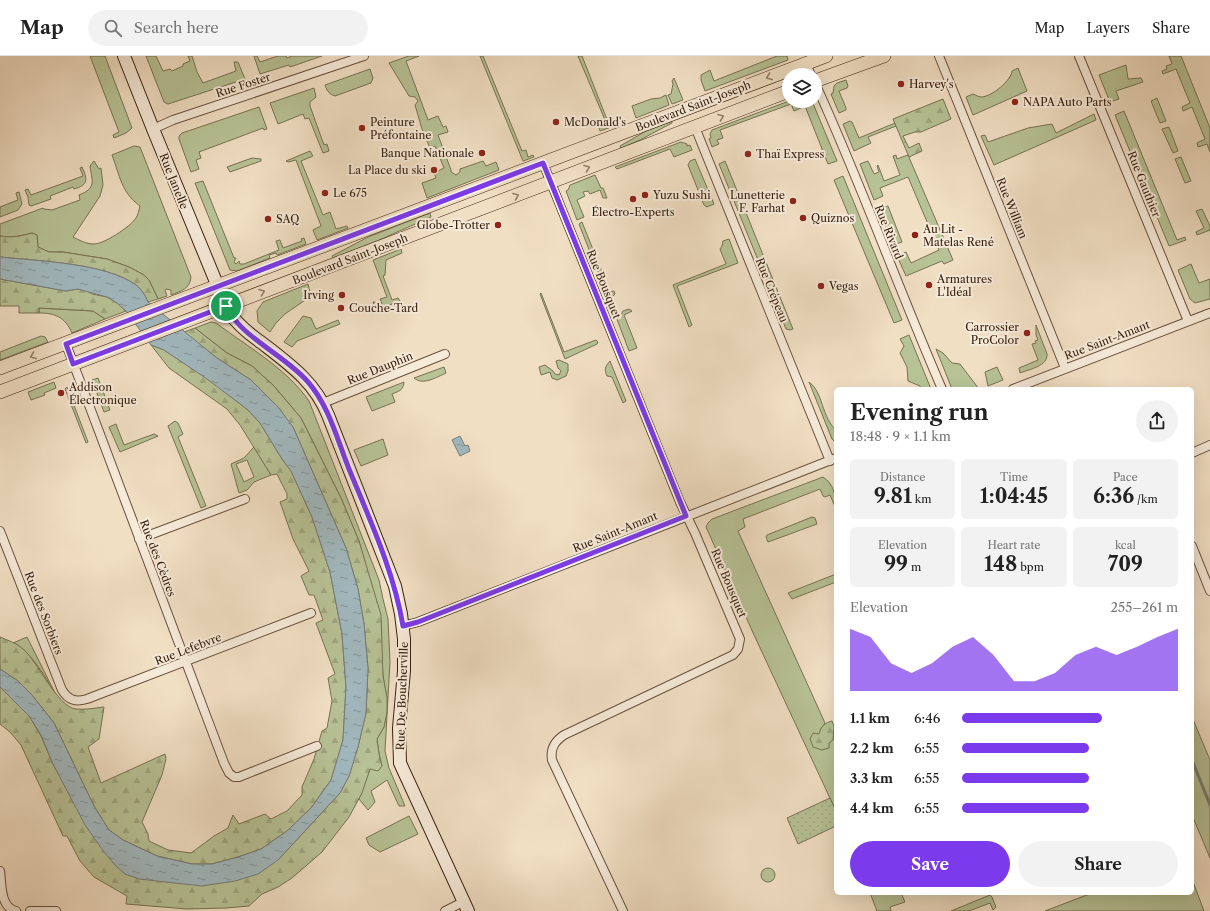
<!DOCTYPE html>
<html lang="en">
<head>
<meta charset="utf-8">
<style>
	body { margin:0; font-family:"Libre Caslon Text",serif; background:#f2f2f2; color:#222; height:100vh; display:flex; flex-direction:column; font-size:15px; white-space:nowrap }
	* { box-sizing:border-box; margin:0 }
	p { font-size:13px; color:#767676 }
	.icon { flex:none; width:22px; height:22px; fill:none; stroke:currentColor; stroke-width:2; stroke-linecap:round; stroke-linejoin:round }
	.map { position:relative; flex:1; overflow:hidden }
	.panel { position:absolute; left:834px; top:331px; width:360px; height:508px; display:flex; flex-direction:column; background:#fff; border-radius:6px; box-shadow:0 4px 16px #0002 }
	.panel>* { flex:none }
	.buttons { position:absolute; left:782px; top:12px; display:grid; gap:8px }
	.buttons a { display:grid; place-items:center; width:40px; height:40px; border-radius:50%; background:#fff; box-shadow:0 4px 16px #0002; font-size:20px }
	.pin { position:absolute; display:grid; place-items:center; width:34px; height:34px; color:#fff; margin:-17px; border:2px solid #fff; border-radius:50%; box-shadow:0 1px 4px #0007 }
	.round { display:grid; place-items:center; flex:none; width:42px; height:42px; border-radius:21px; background:#f2f2f2 }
	.head { display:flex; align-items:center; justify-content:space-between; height:68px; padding:0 16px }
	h1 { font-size:22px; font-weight:700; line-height:30px }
	.figures { display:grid; grid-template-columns:repeat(3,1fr); gap:6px; height:68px; padding:4px 16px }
	.figures div { display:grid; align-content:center; border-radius:6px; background:#f2f2f2; text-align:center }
	.figures b { font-size:20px; font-weight:700 }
	.figures small { font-size:11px; font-weight:400 }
	.figures p { font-size:11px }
	.chart { height:112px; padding:8px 16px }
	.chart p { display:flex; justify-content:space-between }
	.chart svg { width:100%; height:72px; margin-top:4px; fill:#7c3aed; opacity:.7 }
	.primary-button { display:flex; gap:8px; margin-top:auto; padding:8px 16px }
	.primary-button a { flex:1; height:46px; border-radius:24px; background:#7c3aed; color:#fff; font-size:16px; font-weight:700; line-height:46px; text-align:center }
	.primary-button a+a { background:#f2f2f2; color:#222 }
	ul { padding:0 16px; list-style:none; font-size:13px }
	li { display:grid; grid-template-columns:64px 48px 1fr; align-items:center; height:30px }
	li i { height:10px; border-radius:5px; background:#7c3aed }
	header { display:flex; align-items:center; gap:24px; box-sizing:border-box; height:56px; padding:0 20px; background:#fff; border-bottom:1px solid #e0e0e0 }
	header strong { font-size:19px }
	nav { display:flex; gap:22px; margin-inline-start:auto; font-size:14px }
	.search { width:280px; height:36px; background:#f2f2f2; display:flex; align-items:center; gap:10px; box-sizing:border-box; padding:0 14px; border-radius:22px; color:#767676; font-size:15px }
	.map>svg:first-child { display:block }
	.grass { fill:#b7c296; stroke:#787252; fill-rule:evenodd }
	.forest { fill:url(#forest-firs); stroke:#787252 }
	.park { fill:url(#park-dots); stroke:#787252 }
	.water { fill:url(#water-ripples); stroke:#787c79 }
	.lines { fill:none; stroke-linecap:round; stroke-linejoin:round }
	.stream { stroke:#787c79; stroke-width:3 }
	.street-casing { stroke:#68503c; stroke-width:10 }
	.secondary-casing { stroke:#3a210f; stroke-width:14 }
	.primary-casing { stroke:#3a210f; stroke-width:14 }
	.street { stroke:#f6ead9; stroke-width:8 }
	.secondary { stroke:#f6ead9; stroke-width:12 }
	.primary { stroke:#f1dfc4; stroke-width:13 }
	.oneway { stroke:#96806a }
	.route-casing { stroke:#fff; stroke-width:8 }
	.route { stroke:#7c3aed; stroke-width:5 }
	.poi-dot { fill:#8f2418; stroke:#f6ead9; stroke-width:1.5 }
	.labels { text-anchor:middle; stroke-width:4; stroke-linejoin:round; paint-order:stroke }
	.poi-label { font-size:11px; fill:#3a210f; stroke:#f6ead9; text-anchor:start }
	.street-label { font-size:11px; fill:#3a210f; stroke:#f6ead9 }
</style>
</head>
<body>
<header>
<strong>Map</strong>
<div class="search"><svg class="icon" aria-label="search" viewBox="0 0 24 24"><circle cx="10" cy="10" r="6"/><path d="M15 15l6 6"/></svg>Search here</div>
<nav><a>Map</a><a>Layers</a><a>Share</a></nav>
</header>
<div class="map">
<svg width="1210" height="855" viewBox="0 0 1210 855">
	<defs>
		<pattern id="forest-firs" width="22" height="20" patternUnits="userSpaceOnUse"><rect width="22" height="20" fill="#b7c296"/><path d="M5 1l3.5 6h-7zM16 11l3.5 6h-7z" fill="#9ea680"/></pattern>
		<pattern id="park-dots" width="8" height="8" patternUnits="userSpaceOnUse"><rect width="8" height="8" fill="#b7c296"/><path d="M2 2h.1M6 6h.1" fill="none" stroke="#9ea680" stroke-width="1.8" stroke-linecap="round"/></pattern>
		<pattern id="water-ripples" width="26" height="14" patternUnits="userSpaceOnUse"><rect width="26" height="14" fill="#a1b9c0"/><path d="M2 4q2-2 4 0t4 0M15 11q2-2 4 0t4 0" fill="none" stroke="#84969a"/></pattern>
	</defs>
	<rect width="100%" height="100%" fill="#f1dfc4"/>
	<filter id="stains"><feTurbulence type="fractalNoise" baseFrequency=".005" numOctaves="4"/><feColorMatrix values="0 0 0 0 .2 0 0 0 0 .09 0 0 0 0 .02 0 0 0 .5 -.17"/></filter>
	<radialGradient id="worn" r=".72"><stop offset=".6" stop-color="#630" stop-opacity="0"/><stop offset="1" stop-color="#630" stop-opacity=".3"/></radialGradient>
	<path class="grass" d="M90,0H105L132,72L126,77L114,82L113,79L119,76Z
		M146,0H156L163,15L170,13L172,15L183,10V8L190,5L188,0H192L197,16L203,27L236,15L234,6H238L245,23L168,48L164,46Z
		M254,0H257L260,6L278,0H286L287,2L292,0H322L290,11L289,9L260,18Z
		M409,0H419L406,5L428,64L438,60L443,71L446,70L448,76L438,79L451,114V116L456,119L460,116V113L483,105L486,110L496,106L499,114L427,142L422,127L436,122L434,117L444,112L435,90L430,92L422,73L415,49L418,45L415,41L409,40L389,7Z
		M480,0H483L522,95L526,94L528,101L533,99L534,101L523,105Z
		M578,0H582L606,61L614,70L600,75L598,69L605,64Z
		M777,0H787L788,4L705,35L701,24V19L710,14L714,25Z
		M1169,0H1181L1210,72V96L1207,88L1198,91L1197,87L1205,83L1192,51L1183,55L1182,51L1190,47L1176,13L1163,18L1162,15L1167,13L1166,10L1172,8Z
		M1126,9L1128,23L1141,22L1143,26L1116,35L1119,43L1110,46L1099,19Z
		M1018,12L1027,35L973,59L966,41L973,38C976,39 978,41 982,41C992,40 1011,25 1012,15Z
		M370,13L373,22L371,27L335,40C329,38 327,35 325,29Z
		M674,22L683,44L672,48L668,39L671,38L673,28L672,25Z
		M846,24L848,30L847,32L839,35L846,52V54L839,57L831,38L833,37L834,30L837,27Z
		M314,32L316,41L310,46V50L324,89L327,88L329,95L323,97L309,62L305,63L303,58L278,68L270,47Z
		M666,39L669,49L636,62L632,50L651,43L660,42Z
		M1157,42L1166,65L1160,67L1151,45Z
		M789,45H796L794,47L796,49L801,51L803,49L802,45H812L837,105L828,108L805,50L794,55L791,48L720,74L723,82L717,84L719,88L712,91L709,83L711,82L710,78L712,74Z
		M259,51L267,73L264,74L263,72L199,96L201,102L196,104L199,113L191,116L179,83V80L182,77Z
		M1124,55L1177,184L1185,181L1186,184L1169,190L1115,59Z
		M1094,58L1096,64L994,109L981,80L985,79L988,86L1028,72L1052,68L1056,77Z
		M672,65V67L640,84L621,92L620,90L646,75Z
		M850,65L852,66L859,82L895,67L896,70L868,81L871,87L854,95L843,68Z
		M1169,71L1178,95L1173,97L1162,73Z
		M681,86L687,88V90L690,89L692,94L674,101L670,93L617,113L615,111Z
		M134,90L140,91L191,221C190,233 181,235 171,239V234L166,233L165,234L167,240L158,243L149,224L144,219L129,211L107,203L63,196H49L38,191L37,179L32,177C21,180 12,182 0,180V168L43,152L44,153L52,154L80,144L79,139C97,132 92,125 90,110L94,105L99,113L101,112L103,129L100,140L73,181C79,184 86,188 94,188C104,188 130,171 136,162C138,159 139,154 140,150C121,136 120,120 112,99Z
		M310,95L313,100L301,105L323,159L330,156L336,173L347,170L348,172L317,184L313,174L321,170L296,104L288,106L286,105Z
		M896,99L897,103L908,99L953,204L944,208L942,205L906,220L897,200L906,196L911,207L939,194L908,121L880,132L883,140L874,144L860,108L868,105L874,118L879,116L877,110L878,109L884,125L900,119L893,100Z
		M1181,101L1191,125L1185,127L1175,103Z
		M252,102L261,103V105L230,116L227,111Z
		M695,103L714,148L707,151L704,149L688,109L690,105Z
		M725,105L793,273L790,274L786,273L719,108Z
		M82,111C88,124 88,129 74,133L73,131L50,140L51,143L31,150L29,149L28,141L25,134L28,133L31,139L83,120L80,112Z
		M595,119L601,132H603L607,142H603L600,134L590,138L588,135L583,136L585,140L577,144L584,161L577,164L566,135L568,134L570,129Z
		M843,120L902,264L894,267L834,124Z
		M203,125L234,202H236L234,206L236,208L239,205L240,208H244L279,194L276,185L280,184L283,192L302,185L301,183L304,182L306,188L277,199L276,197L269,199L270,202L237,215L230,214L195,127Z
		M19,136L22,148L18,154L0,161V151L18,144L16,137Z
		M888,150L902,186L893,189L878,154Z
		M1202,153L1210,170V174L1197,179L1196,176L1204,172L1196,155Z
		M430,157L431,161L377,185L333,202L332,200L368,181Z
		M582,166L610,236L614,235L615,238L612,241V243L609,244L579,168Z
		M729,183L738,207L677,230L692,269L689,271L673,229L726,208L720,193L722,190L723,185Z
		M401,193L402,197L386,204L385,219L383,220L392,244L398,242L400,245L376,254L373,246H375L377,251L382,248L380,243L387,241L373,204Z
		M1191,208L1199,227L1210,223V243L1195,247L1190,243L1178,214Z
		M308,228L311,240L285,258L276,267L270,276L258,266L257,255L263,246Z
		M541,237L564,296L596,284L598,286L597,288L565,303L540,238Z
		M39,252L93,255L105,263L72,277C65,261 55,257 39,257Z
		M629,253L632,255L624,259L637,292L629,295L615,258L618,257L621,259L623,255Z
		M303,260L311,262L316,273L338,264L340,268L297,285L292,291L284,286Z
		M211,266L216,267C248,291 286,312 309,345L379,524L383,543L388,563L390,606L385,695L389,712L405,750H399L387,724L371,735L375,746L368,754L359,743L370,713L382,710L379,698L377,683L384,671L387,656V642L383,620L381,592L367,516L359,485L341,442L301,362L274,330L252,310L227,297L195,272Z
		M1036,269L1047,298C1048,310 1030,313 1020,317L1019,312L1038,304L1032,288L1036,287L1035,285L1038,284L1036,279Z
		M909,279L931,333H921L920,330L908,325L907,311L900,297L904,290L900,283Z
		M41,280L45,281L48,286L0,304V296Z
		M936,293L943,297L952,307L960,308L979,333H952Z
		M559,304L568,308V315L566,320L557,324L552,322L550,316L541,319L539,311L545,309L553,315L555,318L559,319L561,315L558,312L556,305Z
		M610,305L626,345L623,347L612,321L607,320C604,313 605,311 610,305Z
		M444,311L446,317C437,321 423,330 414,322Z
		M997,311L1003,324L988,330L985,316Z
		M98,322L110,354L104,356L92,324Z
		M54,326L56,332L44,337L45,339L31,344L28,336Z
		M404,326C403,335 399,335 392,338L395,346L372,355L366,341Z
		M809,326C823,335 822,363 836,374V387L832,383Z
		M67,331L88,386L86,387L65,333Z
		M175,365L178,367L183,378L178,381L206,450L201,452L168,370Z
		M116,368L124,389L154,378L158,380L120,396L109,371Z
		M383,383L388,399L361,410L354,394Z
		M254,391L271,419L254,426L247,434L239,437L231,408L244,402ZM247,404L254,421L244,426L236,408Z
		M823,421C834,428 836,440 836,453L830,439L825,441L823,440L820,433L743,463L745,471L738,475L825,667L820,674L828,687L833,684L834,670L836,674V755L754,579L706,471L708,467L712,463Z
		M812,461L815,462L817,468L768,486L766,481L767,479Z
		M836,518V526L792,543L788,537Z
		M27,581L55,637C44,619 32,597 13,587Z
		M1192,661L1210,704V802L1192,759Z
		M409,760L418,778L380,796L369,789L366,782Z
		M761 819a7 7 0 1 1 14 0a7 7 0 1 1-14 0Z
		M1192,823L1204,855H1045L1092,837H1192Z
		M870,837H901L905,846L890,851L891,855H877Z
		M990,839L992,841L996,851L993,854L990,847L969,855H951Z"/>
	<path class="forest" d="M943,43L951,63L921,76H915L903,80L909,92L919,87L922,95L909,101L893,63Z
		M32,177L37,179L38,191L49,196H63L107,203L129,211L144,219L149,224L158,243L148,246C145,239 142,234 136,229C105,207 38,205 0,201V180C12,182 21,180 32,177Z
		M0,223L66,235L78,233L85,234L92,238L107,241L117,247L126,255L105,263L93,255L39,252V257H19V250H0Z
		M195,272L227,297L252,310L274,330L301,362L341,442L359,485L381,559L383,620L387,642V656L384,671L377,683L379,698L382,710L378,715L370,713L362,737L349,761L322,796L292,822L278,831L262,838L249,850L226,852L187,853L126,848L127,840L94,821L80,805L67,780H63L21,689L10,676L0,668V631L29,660L41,680L53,708L69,737L125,818L278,804L340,737L349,720L358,691L366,657L368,612L364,568L358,533L346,492L293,371L251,324L217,302L184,276Z
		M151,289L164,294L208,323L248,354L260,367L282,403L291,415L312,461L330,516L342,578L346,631L343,684L331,724L311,752L287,775L261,793L238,801L212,808H192L157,800L123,784L109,774L94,750L54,667L32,639L18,625L0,613V581C7,584 16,587 22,592C38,605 57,651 76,653C85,654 95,652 104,651L99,683L88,691L101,727L165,698L166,703L162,719L142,766L148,778L149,785L168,794L191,797L214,780L228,772L233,759L239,768L265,758L271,763L287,755L302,739V731L314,703L322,675L327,672L332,645L328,622L335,618L316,567L323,564L314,539H309L301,520L309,515L293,483L280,446L287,443V438L277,418L271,419L240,369L227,353L169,312Z
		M832,665L834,670L833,684L829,687V692L822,694L813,691L810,683L813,677L819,678C821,670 825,667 832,665Z"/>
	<path class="park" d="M830,742L836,755V770L798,788L787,762Z"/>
	<path class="water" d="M0,201C37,205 106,207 136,229C142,234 145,239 148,246L217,302L251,324L278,351L293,371L346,492L358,533L364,568L368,612L366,657L358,691L349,720L340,737L278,804L258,818L235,825L202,830L139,823L125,818L115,809L104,796L85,769L53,708L41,679L29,660L0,631V613L18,625L32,639L54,667L94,750L109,774L123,784L157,800L192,808H212L238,801L261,793L287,775L311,752L331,724L343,684L346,631L342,578L330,516L312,461L291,415L282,403L260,367L248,354L207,323L164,294L151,289L126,255L117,247L107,241L78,233L66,235L0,223Z
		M460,380L465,390L468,389L470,395L460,400L452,384Z"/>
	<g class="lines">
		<path class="stream" d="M1192,704L1210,749"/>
		<defs>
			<path id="street" d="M939,0L1065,312
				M1079,0L1188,265
				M806,8L811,19
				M815,27C861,127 898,232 942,333
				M695,71L830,405
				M153,73L173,64L364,0
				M543,107L680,446L695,477L740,583L738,593L733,599L564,679C555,685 550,692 552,704L623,855
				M66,288L224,707L229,717L234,721H239L317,690
				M1013,333L1210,257
				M323,347L445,298
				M1192,397L1210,389
				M0,475L62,634C69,645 76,646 87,643L311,557
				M139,483L245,443
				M1192,490L1210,535
				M403,570L418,566L836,402
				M0,815C2,829 0,851 16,855
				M30,855H56
				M445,855L463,846"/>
			<path id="secondary" d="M124,0L153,73L228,255C237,268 249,278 262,287C289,308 315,326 328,359L395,530L401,558L404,583V615L399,672L400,707L468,855"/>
			<path id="primary" d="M815,25L884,0
				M0,312L826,0
				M0,336L789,35"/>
		</defs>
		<use href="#street" class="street-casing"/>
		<use href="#secondary" class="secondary-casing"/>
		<use href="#primary" class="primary-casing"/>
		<use href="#street" class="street"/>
		<use href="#secondary" class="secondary"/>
		<use href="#primary" class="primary"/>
	</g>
	<defs><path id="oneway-chevron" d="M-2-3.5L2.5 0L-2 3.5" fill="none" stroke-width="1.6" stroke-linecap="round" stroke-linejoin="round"/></defs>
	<g class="oneway">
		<use href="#oneway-chevron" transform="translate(769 21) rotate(159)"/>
		<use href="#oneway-chevron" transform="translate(721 61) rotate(-21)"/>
		<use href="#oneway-chevron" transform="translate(587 112) rotate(-21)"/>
		<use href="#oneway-chevron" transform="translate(516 140) rotate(-21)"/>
		<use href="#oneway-chevron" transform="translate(262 236) rotate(-21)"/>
		<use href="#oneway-chevron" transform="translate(33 300) rotate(159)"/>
	</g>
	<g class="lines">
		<defs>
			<path id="route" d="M543,107L686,460L418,566L403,570C394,516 370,464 349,413C337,383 329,350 308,326C285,299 240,281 226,250L73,308L66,288Z"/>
		</defs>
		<use href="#route" class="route-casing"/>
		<use href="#route" class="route"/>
	</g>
	<g class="poi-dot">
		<circle cx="901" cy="28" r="4"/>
		<circle cx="1015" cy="46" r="4"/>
		<circle cx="556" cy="66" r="4"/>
		<circle cx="362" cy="72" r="4"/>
		<circle cx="482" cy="97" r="4"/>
		<circle cx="748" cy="98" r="4"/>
		<circle cx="434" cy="114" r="4"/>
		<circle cx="325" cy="137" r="4"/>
		<circle cx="645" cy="139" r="4"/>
		<circle cx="633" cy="143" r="4"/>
		<circle cx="793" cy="145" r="4"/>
		<circle cx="803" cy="162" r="4"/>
		<circle cx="268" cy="163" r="4"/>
		<circle cx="498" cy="169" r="4"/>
		<circle cx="915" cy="179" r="4"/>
		<circle cx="929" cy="229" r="4"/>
		<circle cx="821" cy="230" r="4"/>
		<circle cx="342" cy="239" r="4"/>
		<circle cx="341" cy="252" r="4"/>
		<circle cx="1027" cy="277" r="4"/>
		<circle cx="61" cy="337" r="4"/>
	</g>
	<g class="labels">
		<g class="poi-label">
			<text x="909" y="32">Harvey's</text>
			<text x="1023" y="50">NAPA Auto Parts</text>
			<text x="370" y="70">Peinture<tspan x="370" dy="13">Préfontaine</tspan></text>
			<text x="564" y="70">McDonald's</text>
			<text x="474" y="101" text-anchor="end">Banque Nationale</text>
			<text x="756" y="102">Thaï Express</text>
			<text x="426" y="118" text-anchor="end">La Place du ski</text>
			<text x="333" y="141">Le 675</text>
			<text x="653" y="143">Yuzu Sushi</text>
			<text x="785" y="143" text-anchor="end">Lunetterie<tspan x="785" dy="13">F. Farhat</tspan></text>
			<text x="633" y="160" text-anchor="middle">Électro-Experts</text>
			<text x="811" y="166">Quiznos</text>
			<text x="276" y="167">SAQ</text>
			<text x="490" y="173" text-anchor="end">Globe-Trotter</text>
			<text x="923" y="177">Au Lit -<tspan x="923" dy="13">Matelas René</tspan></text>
			<text x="937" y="227">Armatures<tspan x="937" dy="13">L'Idéal</tspan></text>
			<text x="829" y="234">Vegas</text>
			<text x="334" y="243" text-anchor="end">Irving</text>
			<text x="349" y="256">Couche-Tard</text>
			<text x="1019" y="275" text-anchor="end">Carrossier<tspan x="1019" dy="13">ProColor</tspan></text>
			<text x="69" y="335">Addison<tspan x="69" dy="13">Électronique</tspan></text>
		</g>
		<g class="street-label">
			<text transform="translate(243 29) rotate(-18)" y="4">Rue Foster</text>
			<text transform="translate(693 50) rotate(-21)" y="4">Boulevard Saint-Joseph</text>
			<text transform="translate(174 125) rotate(68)" y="4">Rue Janelle</text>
			<text transform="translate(1144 128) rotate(68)" y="4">Rue Gauthier</text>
			<text transform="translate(1012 152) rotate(68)" y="4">Rue William</text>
			<text transform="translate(889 176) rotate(68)" y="4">Rue Rivard</text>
			<text transform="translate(350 203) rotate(-21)" y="4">Boulevard Saint-Joseph</text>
			<text transform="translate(604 228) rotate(68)" y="4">Rue Bousquet</text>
			<text transform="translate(772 234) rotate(68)" y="4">Rue Crépeau</text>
			<text transform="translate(1107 284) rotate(-21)" y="4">Rue Saint-Amant</text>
			<text transform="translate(380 312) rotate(-22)" y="4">Rue Dauphin</text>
			<text transform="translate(615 476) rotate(-22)" y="4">Rue Saint-Amant</text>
			<text transform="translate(158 502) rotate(69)" y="4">Rue des Cèdres</text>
			<text transform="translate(729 527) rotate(67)" y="4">Rue Bousquet</text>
			<text transform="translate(44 557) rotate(69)" y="4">Rue des Sorbiers</text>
			<text transform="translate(188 593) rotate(-21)" y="4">Rue Lefebvre</text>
			<text transform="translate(402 640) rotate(-88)" y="4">Rue De Boucherville</text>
		</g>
	</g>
	<rect width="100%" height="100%" filter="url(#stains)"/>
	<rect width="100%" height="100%" fill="url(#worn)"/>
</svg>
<div class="buttons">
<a><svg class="icon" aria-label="layers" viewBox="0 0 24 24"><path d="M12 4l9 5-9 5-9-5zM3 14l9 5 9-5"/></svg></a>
</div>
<div class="pin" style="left:226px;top:250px;background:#1e9e55"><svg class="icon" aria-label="arrive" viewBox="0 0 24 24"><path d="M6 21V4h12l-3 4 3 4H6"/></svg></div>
<section class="panel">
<div class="head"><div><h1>Evening run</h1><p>18:48 · 9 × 1.1 km</p></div><a class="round"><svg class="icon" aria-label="share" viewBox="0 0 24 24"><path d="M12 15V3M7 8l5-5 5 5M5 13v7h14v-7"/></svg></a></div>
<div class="figures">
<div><p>Distance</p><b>9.81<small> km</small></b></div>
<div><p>Time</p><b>1:04:45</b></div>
<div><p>Pace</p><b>6:36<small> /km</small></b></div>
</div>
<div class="figures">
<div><p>Elevation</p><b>99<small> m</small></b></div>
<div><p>Heart rate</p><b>148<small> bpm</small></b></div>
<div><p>kcal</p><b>709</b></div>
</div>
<div class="chart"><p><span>Elevation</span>255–261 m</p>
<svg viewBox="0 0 160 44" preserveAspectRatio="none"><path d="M0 44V6L10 11L20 27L30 33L40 27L50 17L60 11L70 22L80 38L90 38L100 33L110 22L120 17L130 22L140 17L150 11L160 6V44z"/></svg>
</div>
<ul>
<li><b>1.1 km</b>6:46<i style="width:65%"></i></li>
<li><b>2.2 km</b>6:55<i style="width:59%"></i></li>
<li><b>3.3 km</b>6:55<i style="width:59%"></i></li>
<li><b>4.4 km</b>6:55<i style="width:59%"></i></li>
</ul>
<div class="primary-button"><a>Save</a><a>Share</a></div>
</section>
</div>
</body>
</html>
